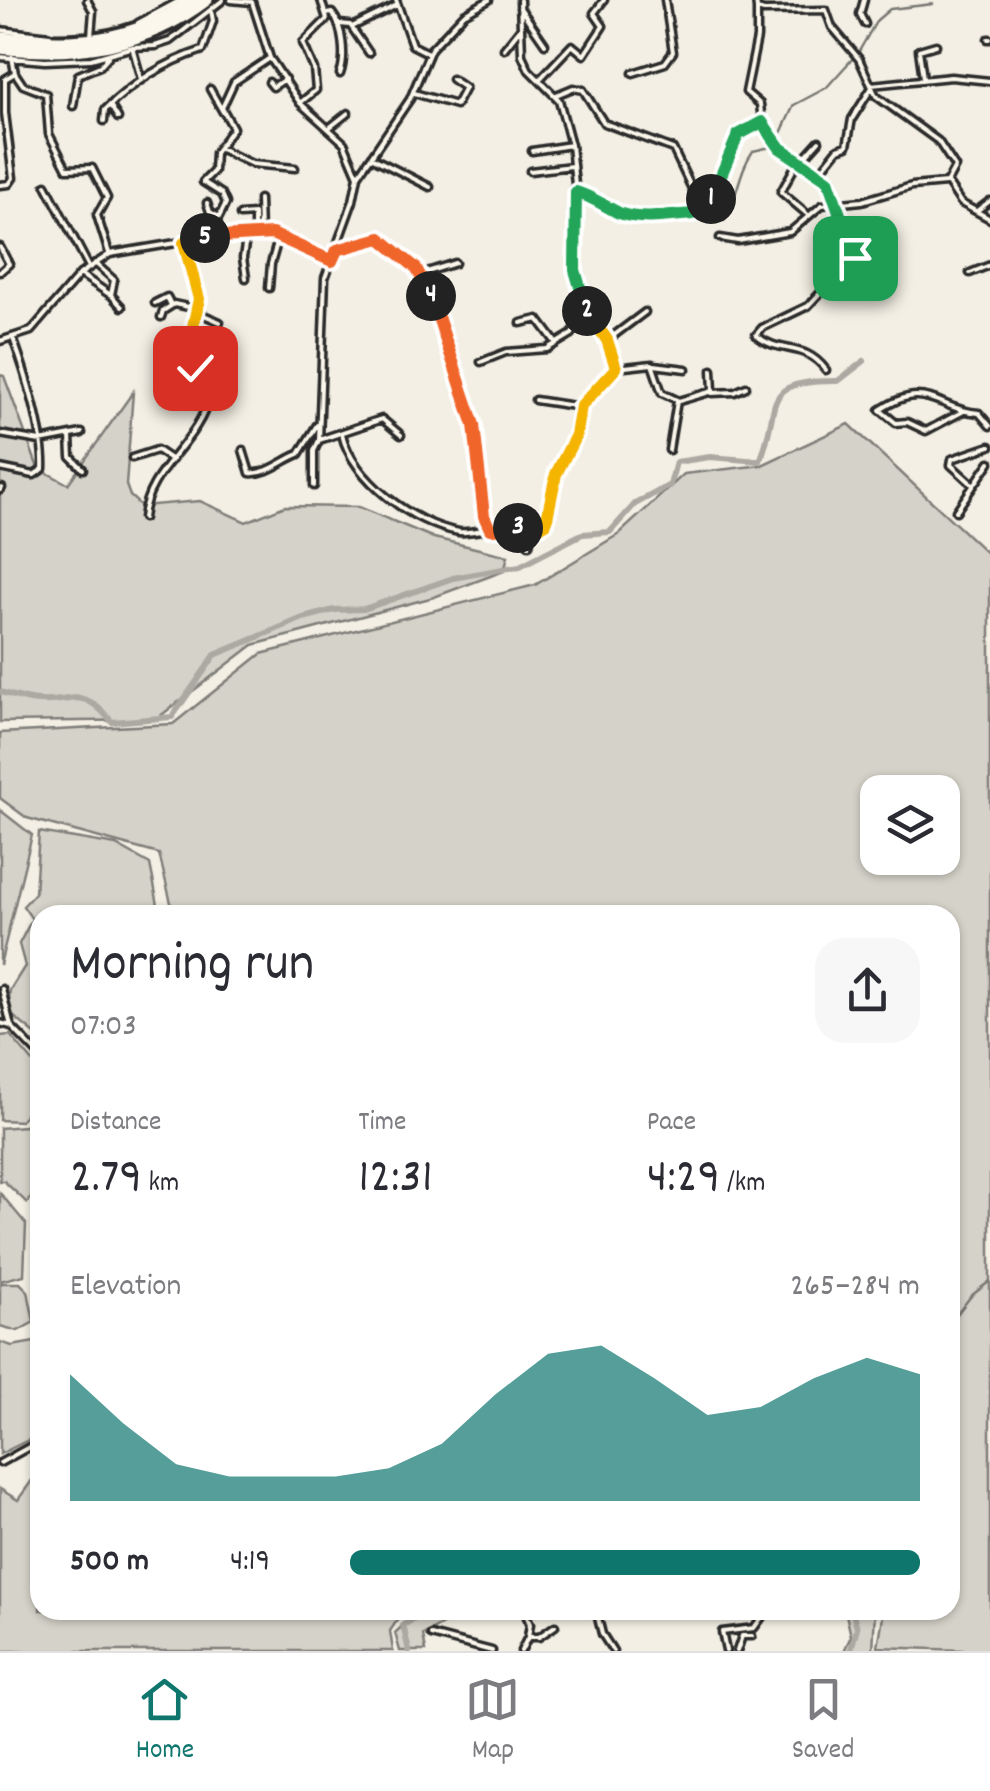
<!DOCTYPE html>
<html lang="en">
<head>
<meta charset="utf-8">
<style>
	body { margin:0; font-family:Dekko,sans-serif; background:#f7f7f7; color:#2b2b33; height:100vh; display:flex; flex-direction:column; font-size:38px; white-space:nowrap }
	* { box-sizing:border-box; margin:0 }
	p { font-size:32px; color:#7c7c81 }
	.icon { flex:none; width:55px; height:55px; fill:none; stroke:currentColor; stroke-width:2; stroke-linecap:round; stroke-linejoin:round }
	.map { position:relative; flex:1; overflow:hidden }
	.details { position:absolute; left:30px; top:905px; width:930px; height:715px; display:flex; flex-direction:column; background:#fff; border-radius:30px; box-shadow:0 2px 8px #0004 }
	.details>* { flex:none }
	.tools { position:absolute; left:860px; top:775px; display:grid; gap:20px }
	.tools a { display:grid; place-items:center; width:100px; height:100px; border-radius:20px; background:#fff; box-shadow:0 2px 8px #0004; font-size:50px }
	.pin { position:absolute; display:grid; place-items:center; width:85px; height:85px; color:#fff; margin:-42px; border-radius:20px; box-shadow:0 5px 15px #0006 }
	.km { position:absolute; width:50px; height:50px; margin:-25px; border-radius:50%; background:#222; color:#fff; font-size:28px; line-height:50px; text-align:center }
	.round { display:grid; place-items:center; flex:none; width:105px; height:105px; border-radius:30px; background:#f7f7f7 }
	.head { display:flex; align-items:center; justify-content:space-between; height:170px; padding:0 40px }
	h1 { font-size:55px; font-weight:600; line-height:75px }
	.stats { display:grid; grid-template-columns:repeat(3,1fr); gap:15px; height:170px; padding:10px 40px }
	.stats div { display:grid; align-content:center }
	.stats b { font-size:50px; font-weight:600 }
	.stats small { font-size:28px; font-weight:400 }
	.stats p { font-size:28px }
	.chart { height:280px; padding:20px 40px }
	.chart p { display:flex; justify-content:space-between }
	.chart svg { width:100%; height:180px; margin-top:10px; fill:#0f766e; opacity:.7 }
	ul { padding:0 40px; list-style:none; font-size:32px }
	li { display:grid; grid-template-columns:160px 120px 1fr; align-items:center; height:75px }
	li i { height:25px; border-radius:12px; background:#0f766e }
	.dock { display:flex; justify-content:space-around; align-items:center; height:140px; border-top:2px solid #e1e1e2; background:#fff; font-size:28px; color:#7c7c81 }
	.dock a { display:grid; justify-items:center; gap:5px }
	.dock .on { color:#0f766e }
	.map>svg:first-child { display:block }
	.green { fill:#d5d2c9; stroke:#807e7a; stroke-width:2.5; fill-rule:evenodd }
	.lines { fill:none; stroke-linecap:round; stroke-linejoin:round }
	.stream { stroke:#787772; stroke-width:2.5 }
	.river { stroke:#aca9a2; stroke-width:6 }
	.street-casing { stroke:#2b2b2b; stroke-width:11 }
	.highway-casing { stroke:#2b2b2b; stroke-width:19 }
	.street { stroke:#fbf7ec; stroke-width:4 }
	.highway { stroke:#fbf7ec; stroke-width:11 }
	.split-1-casing { stroke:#fff; stroke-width:20 }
	.split-2-casing { stroke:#fff; stroke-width:20 }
	.split-3-casing { stroke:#fff; stroke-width:20 }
	.split-4-casing { stroke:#fff; stroke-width:20 }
	.split-5-casing { stroke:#fff; stroke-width:20 }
	.split-6-casing { stroke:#fff; stroke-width:20 }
	.split-1 { stroke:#22a559; stroke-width:12 }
	.split-2 { stroke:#22a559; stroke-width:12 }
	.split-3 { stroke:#f5b400; stroke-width:12 }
	.split-4 { stroke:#f0652b; stroke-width:12 }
	.split-5 { stroke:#f0652b; stroke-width:12 }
	.split-6 { stroke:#f5b400; stroke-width:12 }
</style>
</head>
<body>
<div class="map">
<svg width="990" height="1651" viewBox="0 0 990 1651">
	<rect width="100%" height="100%" fill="#f3efe4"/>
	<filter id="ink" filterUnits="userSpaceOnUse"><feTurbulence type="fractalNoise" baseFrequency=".01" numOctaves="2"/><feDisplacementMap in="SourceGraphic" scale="20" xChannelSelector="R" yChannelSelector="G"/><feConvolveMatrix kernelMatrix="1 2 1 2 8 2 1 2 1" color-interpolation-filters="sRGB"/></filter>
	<g filter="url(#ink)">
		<path class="green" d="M0,375L4,376L38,468L68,484L133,392L126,485L130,496L141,506L200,501L246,522L285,506L359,507L434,538L508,556L504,571L434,597L253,645L155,720L0,722Z
			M849,424L990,556V1651L878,1647L884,1610H950V915H174L159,854L27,818L0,798V733L173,724L261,654L535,585L619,534L684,474L762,465ZM878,792H942V858H878Z
			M0,810L32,835L0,965Z
			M39,832L116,845L150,864L160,915H40V1038L8,1012L10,990L25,966L19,944L32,919L23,906L35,893Z
			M10,1035L40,1070V1090L21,1121L0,1120V1036Z
			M25,1126L40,1130V1186L27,1203L4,1181H0V1128Z
			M0,1193L26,1224L24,1275L0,1281Z
			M0,1283H20L28,1291L34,1322L18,1331L0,1326Z
			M40,1341V1434L0,1454V1342L12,1346Z
			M40,1438V1610H404L390,1631L393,1651H0V1489L18,1500L35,1476L29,1444Z
			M419,1610H454L452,1619L423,1635L426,1651H400L395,1633Z
			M845,1610H875L873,1651H844L851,1636Z"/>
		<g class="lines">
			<path class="stream" d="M858,53L877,20L890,9L933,4
				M724,221C738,198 738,172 753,151L775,146L794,105L826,88L854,57
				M950,1323L971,1296L990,1281"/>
			<path class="river" d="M0,692C13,695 27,701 40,701C76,703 81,685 112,722L172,717L215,655L303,618L334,610L364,609L453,578L520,566L582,534L610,532L635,504L670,485L676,462L710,457L760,461C783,404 756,380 838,381L864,361
				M631,1610H643
				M852,1610L857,1628L851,1649L854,1651
				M409,1651L403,1625L433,1610"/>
			<defs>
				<path id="street" d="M87,0L93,11L91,36
					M231,0L252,2L270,58L300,103L344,143L358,176
					M396,0L412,45L428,53
					M520,0L522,55L529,70L559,100L571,145L577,204L576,275L586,310L607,340L616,368
					M756,0L757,9L764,11L826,10L832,27L859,59L876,96L938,141L955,167L947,182
					M864,0L860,14L865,24
					M520,8L545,44
					M757,9V38L746,92L760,104L762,122L773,140L828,180L856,255L808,306L762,328L756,335C780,356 803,340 826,370
					M326,14L332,13C343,26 346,58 340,74
					M138,23L181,0
					M340,24L350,25L369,53
					M352,27L397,5
					M0,30L50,36
					M988,39H990
					M504,49L520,29
					M133,50L141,79
					M0,57L45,61L91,59L133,47L155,46L170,41L223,0
					M15,73L23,85L46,94L49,134L67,169L92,168L107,198L97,215L109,253
					M633,73L665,63L673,52L665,0
					M923,78L919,50L936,45
					M539,80L572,45L584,55L603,26L594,13L604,0
					M269,82L273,87L285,79
					M871,85L951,77L990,81
					M210,89L223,112
					M414,93L456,105L465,88L452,79
					M556,95L573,88L583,90L604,123L673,149L702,210L685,215H628L576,192
					M300,103L316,90L314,69L303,43L327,19L321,0
					M110,105L118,118
					M73,106L78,75L100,66L108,57
					M104,121L105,110C133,82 166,62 203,50L213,21L211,10
					M329,128L348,113
					M220,149L252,164L295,168
					M532,151L571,145
					M371,157L430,187
					M798,161L781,192L807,214
					M801,161L819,141
					M530,171L572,166
					M819,173L838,149L847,146L852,119L871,89
					M947,182L961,203L990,219
					M0,185L9,184L13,178L5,113V79L15,73L12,57
					M46,185L89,267
					M259,199L260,233
					M207,203L210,212L219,217
					M701,207L713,195L737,135L762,122
					M978,210L990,201
					M240,215L254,214V232
					M218,235L217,221L226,203L222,194L203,182L214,171L215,153L233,128L222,108L234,82L270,58
					M720,238L738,241L790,232L822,205L862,201L912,186L946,183
					M0,247L9,264L0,272
					M337,250L380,238C395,244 411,259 420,273C438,299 473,408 477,441C480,469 471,507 492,530L532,531
					M95,263L114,280L111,295L122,307
					M970,273L990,265
					M80,274L109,294
					M421,274L455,263
					M246,278L243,258L247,233
					M269,288L271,264L279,236
					M155,303L167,297L171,305
					M197,312L220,322
					M161,317L163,311L174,304L197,309
					M521,323L538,319L556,343
					M609,339L645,312
					M0,341L31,331L80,274L110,254L218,236L263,233L279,236L331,261
					M481,362L506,352L547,349L572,334L585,312
					M185,364L224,372
					M654,365L686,369
					M174,392L170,377L185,364L199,299L184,244
					M712,393L735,392L746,387
					M535,400L581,407
					M962,412L926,431L907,422L896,423L880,410C927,378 937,410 979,413L990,426
					M0,434L40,441L82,433
					M342,434C352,479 413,524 459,532C469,533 480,530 490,529
					M70,436L71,457L83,469
					M319,440L325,278L353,201L358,176L410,99L431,49L464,14L489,0
					M243,450L250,473C267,475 283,460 299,454L317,425
					M669,450L677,401
					M132,458L157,450L172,460
					M0,468L34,475L43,469C45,435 25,371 13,338
					M972,484L951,465L952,459L990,446
					M314,486V451L319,440L382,419L401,435
					M0,490L2,488
					M956,511L990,462
					M143,518C147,469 199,444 210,394L226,395
					M529,545L532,531L548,520L556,474L576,435L581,407L616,368L652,364L662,393L679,401L713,391L712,370
					M2,989L11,1026
					M0,1023L11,1026L40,1056
					M0,1463L40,1441
					M524,1610L530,1624L528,1637
					M596,1610L602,1634L613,1651
					M431,1635L492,1651
					M521,1651L528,1637H539L555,1626
					M726,1651L722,1632L754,1628L767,1610
					M737,1651L742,1636H752"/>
				<path id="highway" d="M0,38C75,45 128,44 193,0
					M0,48C75,57 146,47 207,0"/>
			</defs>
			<use href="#street" class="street-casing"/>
			<use href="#highway" class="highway-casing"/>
			<use href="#street" class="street"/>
			<use href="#highway" class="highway"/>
		</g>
	</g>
	<g class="lines" filter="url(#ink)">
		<defs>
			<path id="split-1" d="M711,199L738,135L762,122L780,148L828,180L855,258"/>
			<path id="split-2" d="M587,311L575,270L576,192C593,197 604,206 619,213C640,221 670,216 692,214L700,212L711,199"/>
			<path id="split-3" d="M518,528L532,531L546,523L556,474L576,435L581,406L616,368L607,340L587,311"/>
			<path id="split-4" d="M431,296L474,425L484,516L490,529L518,528"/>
			<path id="split-5" d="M205,238L272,234L332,261L337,250L380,238L416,268L431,296"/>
			<path id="split-6" d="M195,368L185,364L199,299L184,243L205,238"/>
		</defs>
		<use href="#split-1" class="split-1-casing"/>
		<use href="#split-2" class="split-2-casing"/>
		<use href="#split-3" class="split-3-casing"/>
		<use href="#split-4" class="split-4-casing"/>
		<use href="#split-5" class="split-5-casing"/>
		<use href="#split-6" class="split-6-casing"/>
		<use href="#split-1" class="split-1"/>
		<use href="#split-2" class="split-2"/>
		<use href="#split-3" class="split-3"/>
		<use href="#split-4" class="split-4"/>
		<use href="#split-5" class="split-5"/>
		<use href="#split-6" class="split-6"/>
	</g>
</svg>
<div class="tools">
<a><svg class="icon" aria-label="layers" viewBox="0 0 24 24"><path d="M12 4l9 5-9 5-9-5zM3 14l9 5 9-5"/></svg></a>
</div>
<div class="pin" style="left:855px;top:258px;background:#1e9e55"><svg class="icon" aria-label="arrive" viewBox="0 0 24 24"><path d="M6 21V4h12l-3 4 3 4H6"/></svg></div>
<div class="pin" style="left:195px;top:368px;background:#d93025"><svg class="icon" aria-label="check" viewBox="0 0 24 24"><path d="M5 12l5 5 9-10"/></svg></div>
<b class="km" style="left:711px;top:199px">1</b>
<b class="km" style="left:587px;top:311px">2</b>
<b class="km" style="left:518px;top:528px">3</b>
<b class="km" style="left:431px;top:296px">4</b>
<b class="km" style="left:205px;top:238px">5</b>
<section class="details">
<div class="head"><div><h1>Morning run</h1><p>07:03</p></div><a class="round"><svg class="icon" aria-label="share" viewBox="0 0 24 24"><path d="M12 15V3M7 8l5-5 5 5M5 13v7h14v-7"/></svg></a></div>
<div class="stats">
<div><p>Distance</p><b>2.79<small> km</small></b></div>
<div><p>Time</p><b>12:31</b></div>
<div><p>Pace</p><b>4:29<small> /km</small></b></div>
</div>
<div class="chart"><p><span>Elevation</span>265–284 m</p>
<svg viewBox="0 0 160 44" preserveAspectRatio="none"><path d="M0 44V13L10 25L20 35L30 38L40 38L50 38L60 36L70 30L80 18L90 8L100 6L110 14L120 23L130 21L140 14L150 9L160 13V44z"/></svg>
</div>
<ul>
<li><b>500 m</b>4:19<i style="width:100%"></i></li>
</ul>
</section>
</div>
<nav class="dock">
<a class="on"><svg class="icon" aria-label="home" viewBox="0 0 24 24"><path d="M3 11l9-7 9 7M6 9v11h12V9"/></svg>Home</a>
<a><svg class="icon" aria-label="map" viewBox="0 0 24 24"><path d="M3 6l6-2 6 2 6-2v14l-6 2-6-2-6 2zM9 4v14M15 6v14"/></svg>Map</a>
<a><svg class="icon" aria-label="saved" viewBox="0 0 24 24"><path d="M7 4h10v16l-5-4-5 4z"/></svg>Saved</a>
</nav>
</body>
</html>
